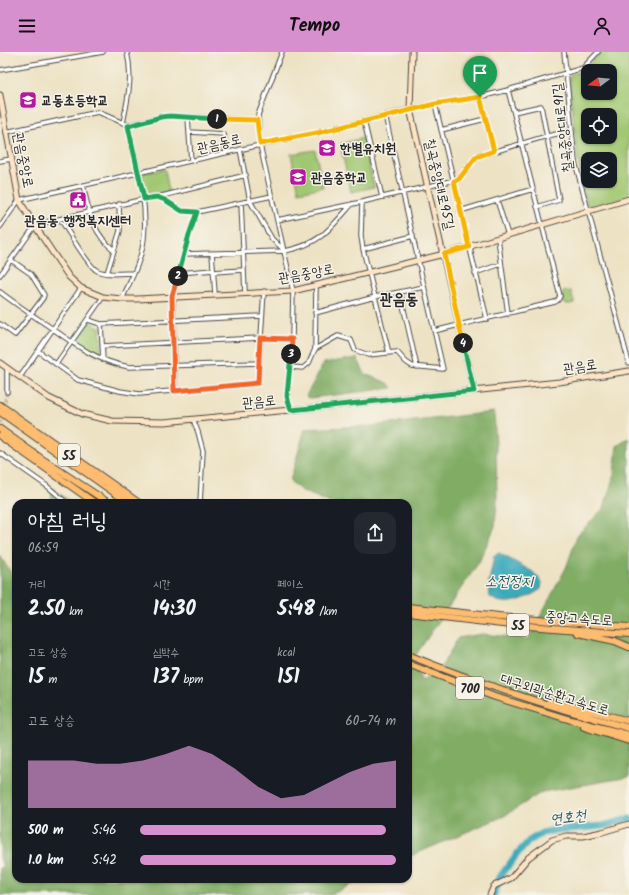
<!DOCTYPE html>
<html lang="ko">
<head>
<meta charset="utf-8">
<style>
	body { margin:0; font-family:Kalam,"Poor Story",sans-serif; background:#242831; color:#f1f3f6; height:100vh; display:flex; flex-direction:column; font-size:15px; white-space:nowrap }
	* { box-sizing:border-box; margin:0 }
	p { font-size:13px; color:#9ea1a6 }
	.icon { flex:none; width:22px; height:22px; fill:none; stroke:currentColor; stroke-width:2; stroke-linecap:round; stroke-linejoin:round }
	.map { position:relative; flex:1; overflow:hidden }
	.panel { position:absolute; left:12px; top:447px; width:400px; height:384px; display:flex; flex-direction:column; background:#171b24; border-radius:12px; box-shadow:0 1px 3px #0004 }
	.panel>* { flex:none }
	.needle { width:26px; rotate:254deg }
	.controls { position:absolute; left:581px; top:12px; display:grid; gap:8px }
	.controls a { display:grid; place-items:center; width:36px; height:36px; border-radius:8px; background:#171b24; box-shadow:0 1px 3px #0004; font-size:20px }
	.pin { position:absolute; display:grid; place-items:center; width:34px; height:34px; color:#fff; margin:-41px -17px; border-radius:50% 50% 50% 0; rotate:-45deg; box-shadow:0 0 4px #0007 }
	.pin .icon { rotate:45deg }
	.km { position:absolute; width:20px; height:20px; margin:-10px; border-radius:50%; background:#222; color:#fff; font-size:11px; line-height:20px; text-align:center }
	.round { display:grid; place-items:center; flex:none; width:42px; height:42px; border-radius:12px; background:#242831 }
	.overview { display:flex; align-items:center; justify-content:space-between; height:68px; padding:0 16px }
	h1 { font-size:22px; font-weight:600; line-height:30px }
	.figures { display:grid; grid-template-columns:repeat(3,1fr); gap:6px; height:68px; padding:4px 16px }
	.figures div { display:grid; align-content:center }
	.figures b { font-size:20px; font-weight:600 }
	.figures small { font-size:11px; font-weight:400 }
	.figures p { font-size:11px }
	.chart { height:112px; padding:8px 16px }
	.chart p { display:flex; justify-content:space-between }
	.chart svg { width:100%; height:72px; margin-top:4px; fill:#d690ce; opacity:.7 }
	ul { padding:0 16px; list-style:none; font-size:13px }
	li { display:grid; grid-template-columns:64px 48px 1fr; align-items:center; height:30px }
	li i { height:10px; border-radius:5px; background:#d690ce }
	header { display:flex; justify-content:space-between; align-items:center; height:52px; padding:0 16px; background:#d690ce; color:#111; font-size:18px; font-weight:600 }
	.map>svg:first-child { display:block }
	.green { fill:#a1c772; stroke:#66794e; fill-rule:evenodd }
	.forest { fill:#80ac64; stroke:#566c48 }
	.water { fill:#3caabb; stroke:#346a73 }
	.lines { fill:none; stroke-linecap:round; stroke-linejoin:round }
	.river { stroke:#3caabb; stroke-width:7 }
	.street-tunnel { stroke:#c6bda5; stroke-width:3.5; stroke-dasharray:3.5 2; stroke-linecap:butt }
	.street-casing { stroke:#484642; stroke-width:5.5 }
	.secondary-casing { stroke:#484642; stroke-width:7 }
	.highway-casing { stroke:#484642; stroke-width:8 }
	.street { stroke:#fff; stroke-width:3.5 }
	.secondary { stroke:#fee4c5; stroke-width:5 }
	.highway { stroke:#fdbc6f; stroke-width:6 }
	.split-1-casing { stroke:#fff; stroke-width:8 }
	.split-2-casing { stroke:#fff; stroke-width:8 }
	.split-3-casing { stroke:#fff; stroke-width:8 }
	.split-4-casing { stroke:#fff; stroke-width:8 }
	.split-5-casing { stroke:#fff; stroke-width:8 }
	.split-1 { stroke:#f5b400; stroke-width:5 }
	.split-2 { stroke:#22a559; stroke-width:5 }
	.split-3 { stroke:#f0652b; stroke-width:5 }
	.split-4 { stroke:#22a559; stroke-width:5 }
	.split-5 { stroke:#f5b400; stroke-width:5 }
	.labels { text-anchor:middle; stroke-width:3; stroke-linejoin:round; paint-order:stroke }
	.shield { fill:#f7f3e8; stroke:#686764; stroke-width:1 }
	.shield-label { font-size:13px; font-weight:bold; fill:#2b2b2b }
	.poi-label { font-size:14px; font-weight:bold; fill:#2b2b2b; stroke:#f7f3e8; text-anchor:start }
	.street-label { font-size:14px; fill:#2b2b2b; stroke:#f7f3e8 }
	.water-label { font-size:15px; font-style:italic; fill:#31575d; stroke:#f7f3e8 }
	.quarter-label { font-size:16px; font-weight:bold; fill:#2b2b2b; stroke:#f7f3e8 }
</style>
</head>
<body>
<header><svg class="icon" aria-label="menu" viewBox="0 0 24 24"><path d="M4 6h16M4 12h16M4 18h16"/></svg>Tempo<svg class="icon" aria-label="person" viewBox="0 0 24 24"><circle cx="12" cy="8" r="4"/><path d="M4 21q1-7 8-7t8 7"/></svg></header>
<div class="map">
<svg width="629" height="843" viewBox="0 0 629 843">
	<rect width="100%" height="100%" fill="#f7f3e8"/>
	<filter id="ink" filterUnits="userSpaceOnUse"><feTurbulence type="fractalNoise" baseFrequency=".025" numOctaves="2"/><feDisplacementMap in="SourceGraphic" scale="8" xChannelSelector="R" yChannelSelector="G"/><feConvolveMatrix kernelMatrix="1 2 1 2 8 2 1 2 1" color-interpolation-filters="sRGB"/></filter>
	<filter id="wash" filterUnits="userSpaceOnUse"><feTurbulence type="fractalNoise" baseFrequency=".012" numOctaves="4" result="noise"/><feDisplacementMap in="SourceGraphic" scale="16" xChannelSelector="R" yChannelSelector="G"/><feGaussianBlur stdDeviation="0.9" result="paint"/><feColorMatrix in="noise" values="0 0 0 0 0 0 0 0 0 0 0 0 0 0 0 0 0 1.4 0 .05"/><feComposite in="paint" operator="in"/></filter>
	<g filter="url(#wash)">
		<rect width="100%" height="100%" fill="#ede2c4"/>
		<path class="green" d="M600,0H629V145L591,156L587,153L578,109L569,26L571,23L585,17ZM588,19H610V41H588ZM588,63H610V85H588ZM588,107H610V129H588Z
			M363,86L374,135L351,140L340,92Z
			M315,98L323,135L299,140L291,102Z
			M165,117L169,140L146,144L142,124L144,121Z
			M571,239L574,251L569,252L564,251L562,240Z
			M90,271L100,275L101,302L97,304L77,292L76,288L86,272Z"/>
		<path class="forest" d="M357,306L365,322L388,331L392,336L310,346L306,344L324,311Z
			M494,360L496,393L497,449L495,474L479,510L411,610L422,629L439,619L458,586L482,582L528,587L566,516L578,482L604,456L614,423L617,394L629,386V725L542,740L504,764L408,805V451H331L302,439L290,429L305,377L371,374Z
			M52,436L73,451H51Z
			M0,504L15,527L16,526V827H363L330,843H0V816L3,815L0,805Z"/>
		<path class="water" d="M499,501L533,520L542,530L541,537C527,547 504,557 489,544C487,531 492,518 494,504Z"/>
		<g class="lines">
			<path class="river" d="M494,843L500,825L517,802L529,789L542,781L556,778L603,774L629,767"/>
		</g>
	</g>
	<g filter="url(#ink)">
		<g class="lines">
			<path class="street-tunnel" d="M0,371L7,340"/>
			<defs>
				<path id="street" d="M282,0L258,63L260,93L293,239L292,287L287,344L291,358
					M564,0L575,110L629,311
					M0,18L103,0
					M480,45L494,99
					M435,52L487,267
					M514,60L541,54L559,148L537,155
					M188,65L191,109
					M364,69L382,145
					M123,71C128,46 133,25 127,0
					M441,78L481,68H486
					M6,80L98,60L128,73L161,65L170,64L257,68
					M189,80L224,82L226,101
					M240,97L250,149L272,187L284,198
					M0,109L11,107
					M83,133C89,159 92,181 114,198
					M158,145L246,123
					M497,148L508,183
					M241,151L245,240
					M460,159L533,137
					M60,167C67,177 87,212 96,218C105,224 123,221 133,221
					M277,168L362,150
					M34,173L144,147L157,145L165,148L182,159L197,160L272,144
					M0,175L19,148L260,93L317,81L410,57L435,52L480,45L508,38L583,16L598,0
					M498,186L508,262
					M363,197L413,184
					M212,201L215,242
					M184,202L285,199C320,192 329,178 352,152
					M213,220L244,218
					M107,221L120,179L119,152
					M179,221L213,218
					M475,221L501,212
					M0,223L35,174
					M0,240C17,253 35,265 53,277C78,295 98,309 129,315L259,311
					M400,240L417,315
					M122,247C131,228 142,207 144,186C148,148 136,110 128,73
					M315,261L375,245L424,235
					M88,268L101,272L261,264
					M0,272L15,283L43,246L44,243L31,222L11,208
					M101,272L103,308
					M434,279L555,250L558,248L560,244L508,38
					M102,294L260,286L292,287
					M315,297L316,234
					M38,299L78,328L120,339L139,342L258,331L264,239
					M389,301L363,197L361,184L362,150L459,127L476,105L547,84L571,79
					M56,312L103,245
					M290,315L303,316L309,311L315,297L338,284L351,288L355,298L368,303L397,300L406,310L412,314L443,317L385,63
					M20,325L81,236
					M175,339L173,244L189,183L197,160
					M7,340V316
					M193,367L198,380L203,399L200,451
					M0,401L47,434L67,451"/>
				<path id="secondary" d="M412,0L410,57L474,339
					M0,43L19,148L35,174L69,225L81,236L103,245L122,247H137L293,239L444,202L629,147
					M0,311L49,346L82,362L112,369L164,370L268,360L291,358L559,330L629,319
					M490,843L494,834L511,826L528,806L552,788L566,784H583L602,780L629,772"/>
				<path id="highway" d="M0,353L139,451
					M0,360L129,451
					M0,377L39,405L109,451
					M0,384L95,451
					M408,555L499,565L629,575
					M408,561L502,572L629,582
					M578,581L615,589L629,595
					M408,603C480,632 554,656 629,676
					M408,612L495,645L571,668L629,683
					M549,650L583,657L629,669
					M584,675L629,689"/>
			</defs>
			<use href="#street" class="street-casing"/>
			<use href="#secondary" class="secondary-casing"/>
			<use href="#highway" class="highway-casing"/>
			<use href="#street" class="street"/>
			<use href="#secondary" class="secondary"/>
			<use href="#highway" class="highway"/>
		</g>
	</g>
	<g class="lines" filter="url(#ink)">
		<defs>
			<path id="split-1" d="M217,67L257,68L260,92L317,81L435,52L480,45"/>
			<path id="split-2" d="M178,224L189,183L197,160L182,159L165,148L157,145L144,147L128,74L161,65L170,64L217,67"/>
			<path id="split-3" d="M178,224L172,244L174,339L258,331L260,286L292,287L291,302"/>
			<path id="split-4" d="M291,302L287,344L291,358L474,339L463,291"/>
			<path id="split-5" d="M463,291L444,202L469,195L454,129L459,127L476,105L494,99L480,45"/>
		</defs>
		<use href="#split-1" class="split-1-casing"/>
		<use href="#split-2" class="split-2-casing"/>
		<use href="#split-3" class="split-3-casing"/>
		<use href="#split-4" class="split-4-casing"/>
		<use href="#split-5" class="split-5-casing"/>
		<use href="#split-1" class="split-1"/>
		<use href="#split-2" class="split-2"/>
		<use href="#split-3" class="split-3"/>
		<use href="#split-4" class="split-4"/>
		<use href="#split-5" class="split-5"/>
	</g>
	<defs>
		<symbol id="school-square" viewBox="-11 -11 22 22"><rect x="-9" y="-9" width="18" height="18" rx="4" fill="#b5179e" stroke="#f7f3e8"/><path d="M0-5L7-2L0 1L-7-2ZM-4 1L0 2.5L4 1V4Q0 6-4 4Z" fill="#fff"/></symbol>
		<symbol id="civic-square" viewBox="-11 -11 22 22"><rect x="-9" y="-9" width="18" height="18" rx="4" fill="#b5179e" stroke="#f7f3e8"/><path d="M-.6-6.5H3V-4.5H.6V-3L4-1V1h2V6H-6V1h2V-1L-.6-3ZM-1.2 2.5V6h2.4V2.5Z" fill="#fff"/></symbol>
	</defs>
	<g fill-rule="evenodd">
		<use href="#school-square" x="18" y="38" width="20" height="20"/>
		<use href="#school-square" x="317" y="86" width="20" height="20"/>
		<use href="#school-square" x="288" y="115" width="20" height="20"/>
		<use href="#civic-square" x="68" y="138" width="20" height="20"/>
	</g>
	<g class="labels">
		<g class="shield">
			<rect x="58" y="392" width="22" height="22" rx="3"/>
			<rect x="507" y="562" width="22" height="22" rx="3"/>
			<rect x="456" y="625" width="28" height="22" rx="3"/>
		</g>
		<g class="shield-label">
			<text x="69" y="408">55</text>
			<text x="518" y="578">55</text>
			<text x="470" y="641">700</text>
		</g>
		<g class="poi-label">
			<text x="41" y="53">교동초등학교</text>
			<text x="340" y="101">한별유치원</text>
			<text x="311" y="130">관음중학교</text>
			<text x="78" y="173" text-anchor="middle">관음동 행정복지센터</text>
		</g>
		<g class="street-label">
			<text transform="translate(562 76) rotate(-97)" y="5">칠곡중앙대로91길</text>
			<text transform="translate(219 91) rotate(-13)" y="5">관음동로</text>
			<text transform="translate(24 108) rotate(79)" y="5">관음중앙로</text>
			<text transform="translate(440 132) rotate(77)" y="5">칠곡중앙대로95길</text>
			<text transform="translate(306 221) rotate(-10)" y="5">관음중앙로</text>
			<text transform="translate(580 314) rotate(-9)" y="5">관음로</text>
			<text transform="translate(259 349) rotate(-5)" y="5">관음로</text>
			<text transform="translate(579 566) rotate(4)" y="5">중앙고속도로</text>
			<text transform="translate(555 642) rotate(17)" y="5">대구외곽순환고속도로</text>
		</g>
		<g class="water-label">
			<text x="509" y="534">소전정지</text>
			<text transform="translate(568 765) rotate(-7)" y="5">연호천</text>
		</g>
		<g class="quarter-label">
			<text x="399" y="252">관음동</text>
		</g>
	</g>
</svg>
<div class="controls">
<a><svg class="needle" viewBox="-14 -14 28 28"><path d="M0-13l5 13h-10z" fill="#e53935"/><path d="M0 13l5-13h-10z" fill="#9ea1a6"/></svg></a>
<a><svg class="icon" aria-label="locate" viewBox="0 0 24 24"><circle cx="12" cy="12" r="6"/><path d="M12 2v4M12 18v4M2 12h4M18 12h4"/></svg></a>
<a><svg class="icon" aria-label="layers" viewBox="0 0 24 24"><path d="M12 4l9 5-9 5-9-5zM3 14l9 5 9-5"/></svg></a>
</div>
<div class="pin" style="left:480px;top:45px;background:#1e9e55"><svg class="icon" aria-label="arrive" viewBox="0 0 24 24"><path d="M6 21V4h12l-3 4 3 4H6"/></svg></div>
<b class="km" style="left:217px;top:67px">1</b>
<b class="km" style="left:178px;top:224px">2</b>
<b class="km" style="left:291px;top:302px">3</b>
<b class="km" style="left:463px;top:291px">4</b>
<section class="panel">
<div class="overview"><div><h1>아침 러닝</h1><p>06:59</p></div><a class="round"><svg class="icon" aria-label="share" viewBox="0 0 24 24"><path d="M12 15V3M7 8l5-5 5 5M5 13v7h14v-7"/></svg></a></div>
<div class="figures">
<div><p>거리</p><b>2.50<small> km</small></b></div>
<div><p>시간</p><b>14:30</b></div>
<div><p>페이스</p><b>5:48<small> /km</small></b></div>
</div>
<div class="figures">
<div><p>고도 상승</p><b>15<small> m</small></b></div>
<div><p>심박수</p><b>137<small> bpm</small></b></div>
<div><p>kcal</p><b>151</b></div>
</div>
<div class="chart"><p><span>고도 상승</span>60–74 m</p>
<svg viewBox="0 0 160 44" preserveAspectRatio="none"><path d="M0 44V15L10 15L20 15L30 17L40 17L50 15L60 11L70 6L80 11L90 20L100 31L110 38L120 36L130 29L140 22L150 17L160 15V44z"/></svg>
</div>
<ul>
<li><b>500 m</b>5:46<i style="width:96%"></i></li>
<li><b>1.0 km</b>5:42<i style="width:100%"></i></li>
</ul>
</section>
</div>
</body>
</html>
